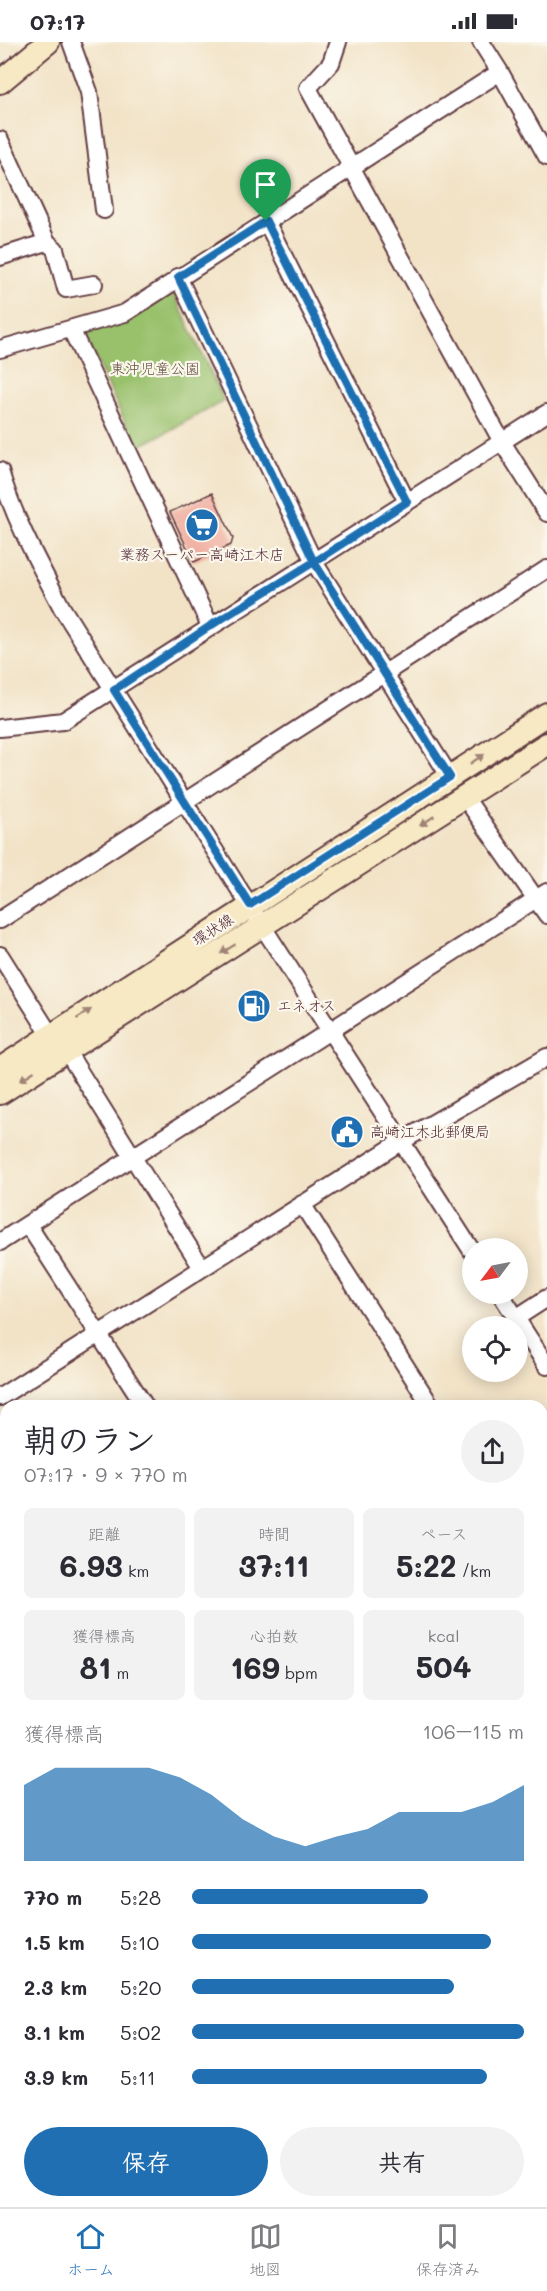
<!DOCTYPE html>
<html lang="ja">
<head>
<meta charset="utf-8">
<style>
	body { margin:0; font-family:Mali,"Klee One",sans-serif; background:#f2f2f3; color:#2b2b33; height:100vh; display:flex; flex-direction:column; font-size:22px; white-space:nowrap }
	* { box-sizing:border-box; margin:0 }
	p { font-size:20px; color:#7c7c81 }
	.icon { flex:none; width:33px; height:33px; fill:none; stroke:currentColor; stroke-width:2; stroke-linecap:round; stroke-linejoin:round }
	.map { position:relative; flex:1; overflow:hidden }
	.panel { position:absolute; left:0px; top:1358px; width:548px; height:808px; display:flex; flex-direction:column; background:#fff; border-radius:18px 18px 0 0; box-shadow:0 3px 15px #0003 }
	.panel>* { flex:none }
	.needle { width:39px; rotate:238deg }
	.controls { position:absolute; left:462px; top:1196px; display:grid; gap:12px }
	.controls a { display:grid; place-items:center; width:66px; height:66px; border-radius:50%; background:#fff; box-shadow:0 3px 15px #0003; font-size:30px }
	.pin { position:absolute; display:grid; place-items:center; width:51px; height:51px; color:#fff; margin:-62px -26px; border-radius:50% 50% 50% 0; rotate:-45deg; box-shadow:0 0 6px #0007 }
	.pin .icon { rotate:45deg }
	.round { display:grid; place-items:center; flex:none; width:63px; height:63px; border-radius:32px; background:#f2f2f3 }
	.head { display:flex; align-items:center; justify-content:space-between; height:102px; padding:0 24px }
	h1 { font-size:33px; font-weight:700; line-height:45px }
	.stats { display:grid; grid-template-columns:repeat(3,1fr); gap:9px; height:102px; padding:6px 24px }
	.stats div { display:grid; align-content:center; border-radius:9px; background:#f2f2f3; text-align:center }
	.stats b { font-size:30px; font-weight:700 }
	.stats small { font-size:16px; font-weight:400 }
	.stats p { font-size:16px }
	.chart { height:168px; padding:12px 24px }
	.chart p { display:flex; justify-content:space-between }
	.chart svg { width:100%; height:108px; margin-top:6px; fill:#1f6fb2; opacity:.7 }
	.button { display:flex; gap:12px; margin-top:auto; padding:12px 24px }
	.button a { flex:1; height:69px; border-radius:36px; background:#1f6fb2; color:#fff; font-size:24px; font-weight:700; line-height:69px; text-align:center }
	.button a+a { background:#f2f2f3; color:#2b2b33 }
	ul { padding:0 24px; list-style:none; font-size:20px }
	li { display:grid; grid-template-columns:96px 72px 1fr; align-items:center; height:45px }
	li i { height:15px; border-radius:8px; background:#1f6fb2 }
	.status { display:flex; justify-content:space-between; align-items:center; height:42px; padding:0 30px; background:#fff; direction:ltr }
	.status svg { height:16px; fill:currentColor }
	.menu { display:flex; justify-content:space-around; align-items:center; height:84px; border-top:2px solid #e1e1e2; background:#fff; font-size:16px; color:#7c7c81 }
	.menu a { display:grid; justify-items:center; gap:3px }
	.menu .current { color:#1f6fb2 }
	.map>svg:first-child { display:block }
	.green { fill:#99c16c; stroke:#72704c; stroke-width:1.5 }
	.building { fill:#f0ac9f }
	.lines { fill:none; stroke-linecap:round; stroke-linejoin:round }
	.lane-casing { stroke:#633c42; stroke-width:11 }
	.street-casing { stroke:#633c42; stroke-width:20 }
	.secondary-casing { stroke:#633c42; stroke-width:26 }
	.primary-casing { stroke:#633c42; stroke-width:28 }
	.lane { stroke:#fff; stroke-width:8 }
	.street { stroke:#fff; stroke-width:16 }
	.secondary { stroke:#f6e9c3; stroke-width:22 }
	.primary { stroke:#e9c769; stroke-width:26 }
	.oneway { fill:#a08477 }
	.route-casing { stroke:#fff; stroke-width:12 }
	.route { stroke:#1f6fb2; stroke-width:8 }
	.labels { text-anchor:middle; stroke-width:4.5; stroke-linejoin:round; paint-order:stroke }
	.park-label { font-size:15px; fill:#62503e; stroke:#fbf7ec }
	.poi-label { font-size:15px; fill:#4a1f2b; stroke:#fbf7ec; text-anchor:start }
	.street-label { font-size:15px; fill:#4a1f2b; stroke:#fbf7ec }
</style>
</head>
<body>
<div class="status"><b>07:17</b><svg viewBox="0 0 49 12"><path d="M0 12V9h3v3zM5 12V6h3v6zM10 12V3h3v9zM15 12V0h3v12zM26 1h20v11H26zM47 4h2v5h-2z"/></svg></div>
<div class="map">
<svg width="547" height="2165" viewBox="0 0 547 2165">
	<rect width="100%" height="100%" fill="#fbf7ec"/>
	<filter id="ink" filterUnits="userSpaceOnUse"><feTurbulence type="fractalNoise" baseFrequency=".0167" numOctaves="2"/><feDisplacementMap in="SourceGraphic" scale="12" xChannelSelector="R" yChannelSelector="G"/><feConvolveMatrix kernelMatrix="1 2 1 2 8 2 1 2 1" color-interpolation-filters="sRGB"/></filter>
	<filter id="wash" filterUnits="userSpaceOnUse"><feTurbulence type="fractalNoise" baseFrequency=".008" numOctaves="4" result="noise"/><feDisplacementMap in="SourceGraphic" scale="24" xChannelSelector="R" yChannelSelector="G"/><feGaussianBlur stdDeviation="1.35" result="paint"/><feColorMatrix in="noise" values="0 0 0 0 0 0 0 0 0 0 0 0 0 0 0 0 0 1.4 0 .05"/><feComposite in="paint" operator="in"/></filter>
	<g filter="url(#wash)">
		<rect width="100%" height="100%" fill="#f2e3c7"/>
		<path class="green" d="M173,250L224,359L137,406L86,296L91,287L128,277Z
			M547,1432V1526L542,1523V1435Z"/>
		<g id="blocks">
			<path class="building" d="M212,451L233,496L231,503L194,520L170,470Z"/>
		</g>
	</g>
	<g filter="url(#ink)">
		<use href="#blocks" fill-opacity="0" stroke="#633c42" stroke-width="1.5"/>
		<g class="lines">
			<defs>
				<path id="lane" d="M0,1785L6,1784
					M542,1959L547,1958
					M542,2015L547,2041L545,2085L542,2088
					M426,2160L428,2165
					M405,2165L415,2160"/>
				<path id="street" d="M71,0L89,50L104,168
					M338,0L331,21L308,46L502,400L547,471
					M481,0L500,30L547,115
					M0,98L47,200L0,215
					M266,179L407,460
					M47,200L55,207L66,247L94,242
					M178,235L314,520L450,735
					M71,287L210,584
					M0,307L125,271L500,30
					M0,429C14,477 39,522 62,566L263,885L472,1209
					M0,686L63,679L547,371
					M464,754L547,873
					M0,878L547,527
					M0,913L51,994
					M66,1008L202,1226
					M302,1162L431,1364
					M28,1183L145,1364
					M0,1200L547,850
					M500,1251L547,1324
					M516,1276L547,1256
					M0,1355L402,1099L547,1015
					M542,1421L547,1417
					M0,1493L6,1489
					M0,1505L6,1515
					M542,1537L547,1546
					M542,1679L547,1676
					M0,1689L6,1688
					M542,1732L547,1740
					M0,1874L6,1871
					M0,2031L6,2027
					M542,2145L547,2155
					M317,2160L321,2165"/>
				<path id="secondary" d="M0,40L48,0
					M0,1027L547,672
					M0,1051L547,702"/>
				<path id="primary" d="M0,2052L6,2058
					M0,2079L6,2085
					M79,2160L83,2165
					M107,2160L112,2165"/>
			</defs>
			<use href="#lane" class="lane-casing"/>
			<use href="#street" class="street-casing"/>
			<use href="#secondary" class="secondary-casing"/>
			<use href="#primary" class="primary-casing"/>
			<use href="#lane" class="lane"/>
			<use href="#street" class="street"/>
			<use href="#secondary" class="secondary"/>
			<use href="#primary" class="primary"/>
		</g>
		<defs><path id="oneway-solid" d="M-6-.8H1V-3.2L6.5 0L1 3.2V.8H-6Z" transform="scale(1.5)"/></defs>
		<g class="oneway">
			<use href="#oneway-solid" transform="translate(477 717) rotate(-33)"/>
			<use href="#oneway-solid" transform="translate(427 779) rotate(147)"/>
			<use href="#oneway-solid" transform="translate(228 907) rotate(148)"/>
			<use href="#oneway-solid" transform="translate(84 972) rotate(-33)"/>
			<use href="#oneway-solid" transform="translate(27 1034) rotate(147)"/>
		</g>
	</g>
	<g class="lines" filter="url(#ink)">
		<defs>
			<path id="route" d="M266,179L178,235L314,520L210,584L114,648L250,863L450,735L314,520L407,460L266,179"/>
		</defs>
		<use href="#route" class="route-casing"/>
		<use href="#route" class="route"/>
	</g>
	<defs>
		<symbol id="supermarket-disc" viewBox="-11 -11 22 22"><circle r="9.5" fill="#1f6fb2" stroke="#fbf7ec"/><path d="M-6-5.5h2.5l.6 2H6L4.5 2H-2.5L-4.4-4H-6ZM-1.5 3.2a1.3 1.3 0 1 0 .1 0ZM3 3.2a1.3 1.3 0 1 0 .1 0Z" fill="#fff"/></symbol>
		<symbol id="fuel-disc" viewBox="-11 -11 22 22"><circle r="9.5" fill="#1f6fb2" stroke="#fbf7ec"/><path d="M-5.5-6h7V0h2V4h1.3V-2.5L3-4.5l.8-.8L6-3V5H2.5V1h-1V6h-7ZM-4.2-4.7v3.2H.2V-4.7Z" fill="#fff"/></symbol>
		<symbol id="civic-disc" viewBox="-11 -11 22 22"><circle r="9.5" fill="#1f6fb2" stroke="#fbf7ec"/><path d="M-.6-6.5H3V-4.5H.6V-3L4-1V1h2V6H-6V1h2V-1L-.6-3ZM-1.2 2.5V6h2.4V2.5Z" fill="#fff"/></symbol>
	</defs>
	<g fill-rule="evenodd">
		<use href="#supermarket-disc" x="183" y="464" width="38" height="38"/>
		<use href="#fuel-disc" x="235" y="945" width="38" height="38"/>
		<use href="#civic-disc" x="328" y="1071" width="38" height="38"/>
	</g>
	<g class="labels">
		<g class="park-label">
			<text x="155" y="332">東沖児童公園</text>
		</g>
		<g class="poi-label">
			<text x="202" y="518" text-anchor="middle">業務スーパー高崎江木店</text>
			<text x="277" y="969">エネオス</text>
			<text x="370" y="1095">高崎江木北郵便局</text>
		</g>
		<g class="street-label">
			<text transform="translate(213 888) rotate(-33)" y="5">環状線</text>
		</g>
	</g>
</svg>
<div class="controls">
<a><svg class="needle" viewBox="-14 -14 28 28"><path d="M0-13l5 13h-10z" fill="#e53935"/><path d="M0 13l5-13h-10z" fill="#7c7c81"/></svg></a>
<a><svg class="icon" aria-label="locate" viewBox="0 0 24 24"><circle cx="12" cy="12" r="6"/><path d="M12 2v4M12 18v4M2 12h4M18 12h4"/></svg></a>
</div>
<div class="pin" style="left:266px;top:179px;background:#1e9e55"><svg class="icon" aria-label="arrive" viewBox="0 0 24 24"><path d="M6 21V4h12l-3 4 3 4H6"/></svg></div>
<section class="panel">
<div class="head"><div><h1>朝のラン</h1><p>07:17 · 9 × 770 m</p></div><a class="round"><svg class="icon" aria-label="share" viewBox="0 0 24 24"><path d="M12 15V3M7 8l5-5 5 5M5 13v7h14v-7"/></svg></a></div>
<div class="stats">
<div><p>距離</p><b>6.93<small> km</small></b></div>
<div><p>時間</p><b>37:11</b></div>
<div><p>ペース</p><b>5:22<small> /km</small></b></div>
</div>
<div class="stats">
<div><p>獲得標高</p><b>81<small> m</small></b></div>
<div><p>心拍数</p><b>169<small> bpm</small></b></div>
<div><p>kcal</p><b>504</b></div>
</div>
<div class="chart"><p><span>獲得標高</span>106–115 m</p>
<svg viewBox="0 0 160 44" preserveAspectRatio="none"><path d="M0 44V13L10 6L20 6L30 6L40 6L50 10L60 17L70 27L80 34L90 38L100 34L110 31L120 24L130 24L140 24L150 20L160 13V44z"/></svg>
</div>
<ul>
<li><b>770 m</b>5:28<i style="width:71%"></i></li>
<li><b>1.5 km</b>5:10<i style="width:90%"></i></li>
<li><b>2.3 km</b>5:20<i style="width:79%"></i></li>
<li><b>3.1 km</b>5:02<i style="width:100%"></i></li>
<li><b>3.9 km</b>5:11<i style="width:89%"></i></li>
</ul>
<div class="button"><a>保存</a><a>共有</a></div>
</section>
</div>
<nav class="menu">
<a class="current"><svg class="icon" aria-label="home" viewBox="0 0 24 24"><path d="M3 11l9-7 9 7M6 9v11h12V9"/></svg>ホーム</a>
<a><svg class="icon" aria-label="map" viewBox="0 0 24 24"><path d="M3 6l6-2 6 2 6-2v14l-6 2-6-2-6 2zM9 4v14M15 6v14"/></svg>地図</a>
<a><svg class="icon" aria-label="saved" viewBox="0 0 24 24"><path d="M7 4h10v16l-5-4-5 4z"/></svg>保存済み</a>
</nav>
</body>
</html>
